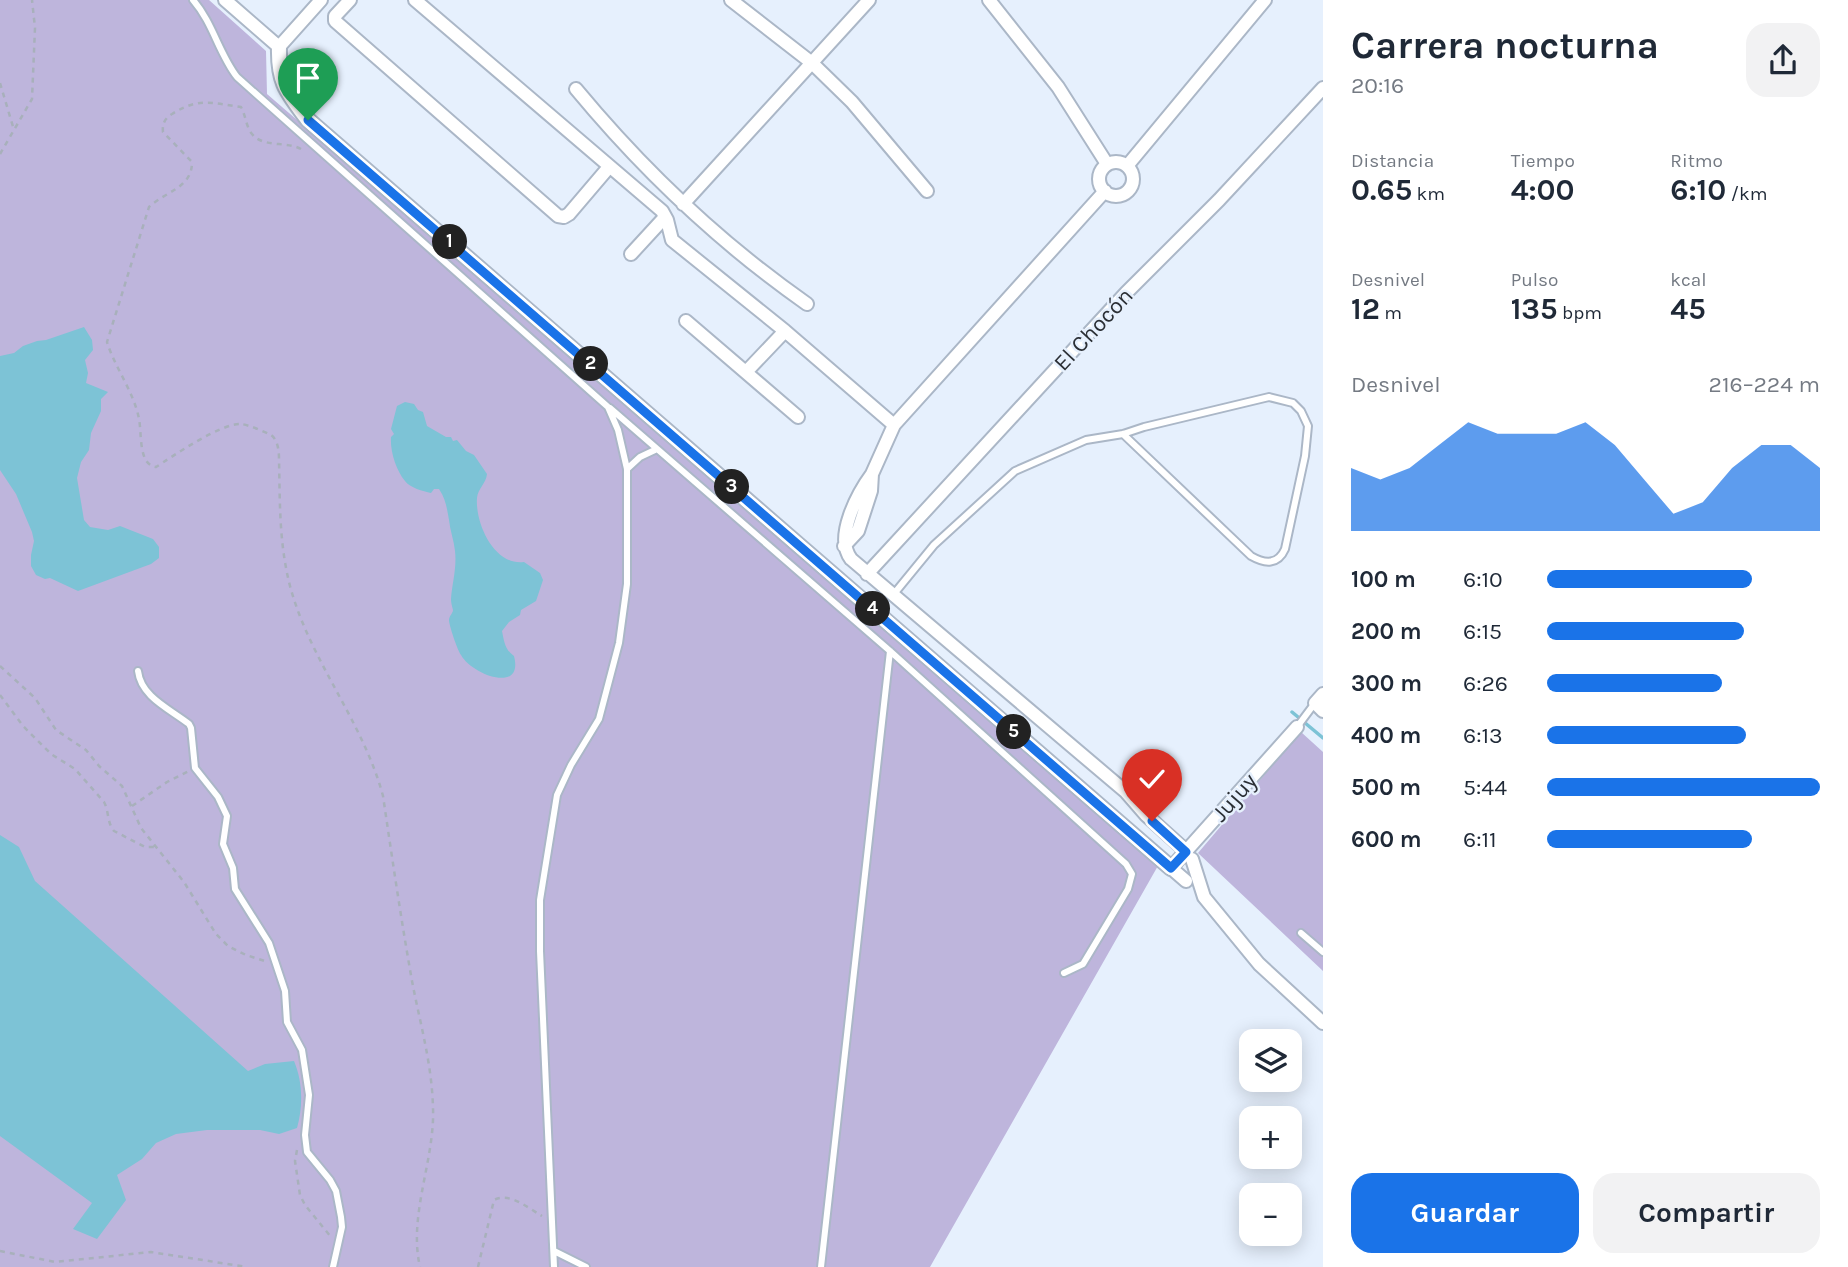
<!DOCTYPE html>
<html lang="es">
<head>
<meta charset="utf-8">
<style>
	body { margin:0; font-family:Karla,sans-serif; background:#f2f2f3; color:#1f2937; height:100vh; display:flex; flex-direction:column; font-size:26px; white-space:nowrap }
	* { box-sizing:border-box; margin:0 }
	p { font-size:23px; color:#747a83 }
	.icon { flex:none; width:38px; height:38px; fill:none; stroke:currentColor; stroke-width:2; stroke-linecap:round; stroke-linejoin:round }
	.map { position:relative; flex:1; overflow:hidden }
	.drawer { display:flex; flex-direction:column; background:#fff; width:525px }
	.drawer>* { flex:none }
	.fabs { position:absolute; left:1239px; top:1029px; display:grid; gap:14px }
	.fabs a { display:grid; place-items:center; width:63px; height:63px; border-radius:14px; background:#fff; box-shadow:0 4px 18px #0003; font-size:35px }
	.pin { position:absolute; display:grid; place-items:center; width:60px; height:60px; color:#fff; margin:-72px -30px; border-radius:50% 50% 50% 0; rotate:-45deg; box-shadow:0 0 7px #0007 }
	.pin .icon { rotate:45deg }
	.km { position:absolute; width:35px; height:35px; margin:-18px; border-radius:50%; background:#222; color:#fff; font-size:19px; line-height:35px; text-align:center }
	.round { display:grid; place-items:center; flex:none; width:74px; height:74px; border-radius:21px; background:#f2f2f3 }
	.summary { display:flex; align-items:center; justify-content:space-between; height:119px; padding:0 28px }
	h1 { font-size:38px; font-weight:700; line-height:52px }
	.figures { display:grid; grid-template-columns:repeat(3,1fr); gap:10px; height:119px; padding:7px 28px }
	.figures div { display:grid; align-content:center }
	.figures b { font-size:30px; font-weight:700 }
	.figures small { font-size:19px; font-weight:400 }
	.figures p { font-size:19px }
	.chart { height:196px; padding:14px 28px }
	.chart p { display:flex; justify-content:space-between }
	.chart svg { width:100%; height:126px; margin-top:7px; fill:#1a73e8; opacity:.7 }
	.cta { display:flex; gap:14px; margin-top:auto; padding:14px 28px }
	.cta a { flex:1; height:80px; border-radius:21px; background:#1a73e8; color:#fff; font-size:28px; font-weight:700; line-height:80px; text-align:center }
	.cta a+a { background:#f2f2f3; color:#1f2937 }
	ul { padding:0 28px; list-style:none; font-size:23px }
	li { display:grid; grid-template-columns:112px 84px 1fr; align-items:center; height:52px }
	li i { height:18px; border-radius:9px; background:#1a73e8 }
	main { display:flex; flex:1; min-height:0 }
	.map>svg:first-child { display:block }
	.green { fill:#beb5dc }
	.water { fill:#7dc3d6 }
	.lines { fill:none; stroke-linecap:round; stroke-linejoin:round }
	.stream { stroke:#7dc3d6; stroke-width:3.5 }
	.service-casing { stroke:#abb7c7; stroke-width:10 }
	.minor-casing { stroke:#abb7c7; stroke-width:16 }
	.tertiary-casing { stroke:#abb7c7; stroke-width:18 }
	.path { stroke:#a8b0bb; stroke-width:2.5; stroke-dasharray:5 5; stroke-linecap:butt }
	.service { stroke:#fff; stroke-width:6 }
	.minor { stroke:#fff; stroke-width:12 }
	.tertiary { stroke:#fff; stroke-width:14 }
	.route-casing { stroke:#fff; stroke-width:14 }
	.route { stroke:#1a73e8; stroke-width:9 }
	.labels { text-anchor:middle; stroke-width:5; stroke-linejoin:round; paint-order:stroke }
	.street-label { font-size:23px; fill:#2b2f35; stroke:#e6f0fd }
</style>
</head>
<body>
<main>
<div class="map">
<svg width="1323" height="1267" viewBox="0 0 1323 1267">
	<rect width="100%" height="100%" fill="#e6f0fd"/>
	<path class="green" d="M0,0H209L266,51L267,94L1159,864L930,1267H0Z
		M1301,732L1323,752V971L1198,853Z"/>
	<path class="water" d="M84,327L92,340L93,350L85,360L88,373L86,383L108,392L101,399V411L91,433L89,450L81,462L77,478L84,520L90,527L108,530L120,526L153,539L159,547V558L151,564L78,591L50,578L45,579L36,575L31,566V555L34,541L32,532L16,494L0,470V356L14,353L23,346L37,341L46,340Z
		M405,402L414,404L418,410L423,412L427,426L446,437H451L453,441L457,440L466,451L474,455L487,474C486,484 478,488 477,498C475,523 494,566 524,562L540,573L543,580L536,601L521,610L520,615L509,622L502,631C504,641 505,650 514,656C524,694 472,675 461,655C457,649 449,625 449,620C449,616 453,613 453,610C452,606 451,603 451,599C452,584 457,568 455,551C454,541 450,530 449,520C447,509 446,499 439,489H434L431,493C423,491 410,488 405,481C396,470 390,451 391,437L394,434L391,429L397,406Z
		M0,835L19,847L35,881L248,1071L265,1064L294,1061C303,1082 303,1107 297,1128L279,1134L260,1130H207L176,1134L156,1143L142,1159L117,1175L126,1200L97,1239L73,1229L92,1203L0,1136Z"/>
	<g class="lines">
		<path class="stream" d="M1292,712L1323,738"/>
		<defs>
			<path id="service" d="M193,0C213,23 219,54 237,77L608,407L618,430L627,469V584L619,643L599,719L571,765L557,795L540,900V951L554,1267
				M610,408L890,651L1126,864L1132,874L1128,889L1083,964L1064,973
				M627,469L640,457L657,449
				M893,595L934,545L1015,471L1086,440L1123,434L1144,427L1269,397L1293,403L1301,411L1308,426L1305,456L1285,549C1278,565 1265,564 1251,556L1123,434
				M138,671C141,697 170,709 189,724L191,728L195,768L218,797L227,816L223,844L233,868L235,889L269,943L285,991L287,1022L302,1050L309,1095L305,1135L307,1152L330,1180L336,1191L341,1217L342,1227L333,1267
				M1297,727L1315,703
				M1301,933L1323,952
				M554,1251L586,1267
				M821,1267L890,651"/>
			<path id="minor" d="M225,0L279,47L321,0
				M350,0L335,16V21L558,216L564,217L569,214L609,167
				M415,0L662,211L667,220L672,240L785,331L894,425
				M731,0L812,63L852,102L927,191
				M989,0L1058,87L1107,164
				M576,89C644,171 720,243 807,304
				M1099 179a17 17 0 1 1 34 0a17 17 0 1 1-34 0Z
				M1127,166L1265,0
				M683,204L869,0
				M631,254L665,217
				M686,321L798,417
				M746,372L785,331
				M872,474C858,493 834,537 851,559L1126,792L1146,815L1186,851
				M844,546L858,531L871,491L872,474L894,425L1105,191
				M867,574L1126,293L1219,200L1323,88
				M1323,694L1315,703L1323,711
				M1192,859L1204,897L1259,964L1323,1023
				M1186,881L1171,868L1297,727"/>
			<path id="tertiary" d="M279,47C278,83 287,92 308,120L1171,868"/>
		</defs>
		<use href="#service" class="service-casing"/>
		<use href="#minor" class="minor-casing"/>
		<use href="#tertiary" class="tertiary-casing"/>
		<path class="path" d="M0,83L14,130
			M301,149C287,141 263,148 252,134C246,127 246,116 241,107C211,103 199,97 172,114C165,118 162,124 163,132L192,162C192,188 166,191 149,207L107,342C115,368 134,392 139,419C142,433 138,465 156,467C173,456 221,423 241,424C249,425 263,431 271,435C278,440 279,451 279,459C280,503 279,543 290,586C310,661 363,721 383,796C392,857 401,919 412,981C420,1023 432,1064 433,1108C435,1160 408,1215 420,1267
			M0,154L32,99L35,28L32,0
			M0,666L35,698L56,730L86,750L99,766L122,786L141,828L184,882L216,934L228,946L246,955L268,962
			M0,695L23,726L51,754L75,769L104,802C109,811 107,823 114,831L145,847H155
			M132,806L167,782L189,771
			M297,1150L295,1161L300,1195L305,1205L331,1237
			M0,1251L55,1262L151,1252L247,1267
			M478,1267L494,1200C510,1192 528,1208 542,1216"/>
		<use href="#service" class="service"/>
		<use href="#minor" class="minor"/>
		<use href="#tertiary" class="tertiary"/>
	</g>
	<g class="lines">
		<defs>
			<path id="route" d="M308,120L1171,868L1186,852L1152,821"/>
		</defs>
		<use href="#route" class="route-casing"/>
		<use href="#route" class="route"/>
	</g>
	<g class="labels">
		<g class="street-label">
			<text transform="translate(1093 329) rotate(-47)" y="8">El Chocón</text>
			<text transform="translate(1234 797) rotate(-49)" y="8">Jujuy</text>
		</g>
	</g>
</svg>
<div class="fabs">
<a><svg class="icon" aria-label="layers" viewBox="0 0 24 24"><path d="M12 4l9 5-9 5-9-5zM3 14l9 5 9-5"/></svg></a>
<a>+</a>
<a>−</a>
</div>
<div class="pin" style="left:308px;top:120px;background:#1e9e55"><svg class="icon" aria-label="arrive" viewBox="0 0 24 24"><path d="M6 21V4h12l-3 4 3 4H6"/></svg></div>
<div class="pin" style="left:1152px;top:821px;background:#d93025"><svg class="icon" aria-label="check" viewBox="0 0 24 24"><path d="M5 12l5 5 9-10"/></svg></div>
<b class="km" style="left:450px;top:242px">1</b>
<b class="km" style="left:591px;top:364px">2</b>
<b class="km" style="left:732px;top:487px">3</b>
<b class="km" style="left:873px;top:609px">4</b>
<b class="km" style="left:1014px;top:732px">5</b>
</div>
<section class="drawer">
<div class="summary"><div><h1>Carrera nocturna</h1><p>20:16</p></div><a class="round"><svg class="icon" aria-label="share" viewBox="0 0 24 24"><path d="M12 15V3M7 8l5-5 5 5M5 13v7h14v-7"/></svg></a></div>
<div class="figures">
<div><p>Distancia</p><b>0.65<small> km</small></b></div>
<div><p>Tiempo</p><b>4:00</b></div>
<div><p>Ritmo</p><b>6:10<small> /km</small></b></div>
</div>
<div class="figures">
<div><p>Desnivel</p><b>12<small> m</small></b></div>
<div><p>Pulso</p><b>135<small> bpm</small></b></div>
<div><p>kcal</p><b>45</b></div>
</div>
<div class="chart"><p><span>Desnivel</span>216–224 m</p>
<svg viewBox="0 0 160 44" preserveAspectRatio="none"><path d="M0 44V22L10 26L20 22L30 14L40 6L50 10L60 10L70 10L80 6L90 14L100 26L110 38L120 34L130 22L140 14L150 14L160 22V44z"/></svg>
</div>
<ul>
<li><b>100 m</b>6:10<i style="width:75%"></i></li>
<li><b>200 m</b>6:15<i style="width:72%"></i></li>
<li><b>300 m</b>6:26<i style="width:64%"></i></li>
<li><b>400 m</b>6:13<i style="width:73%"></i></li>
<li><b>500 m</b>5:44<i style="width:100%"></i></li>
<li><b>600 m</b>6:11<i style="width:75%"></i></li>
</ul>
<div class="cta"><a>Guardar</a><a>Compartir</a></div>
</section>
</main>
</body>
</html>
